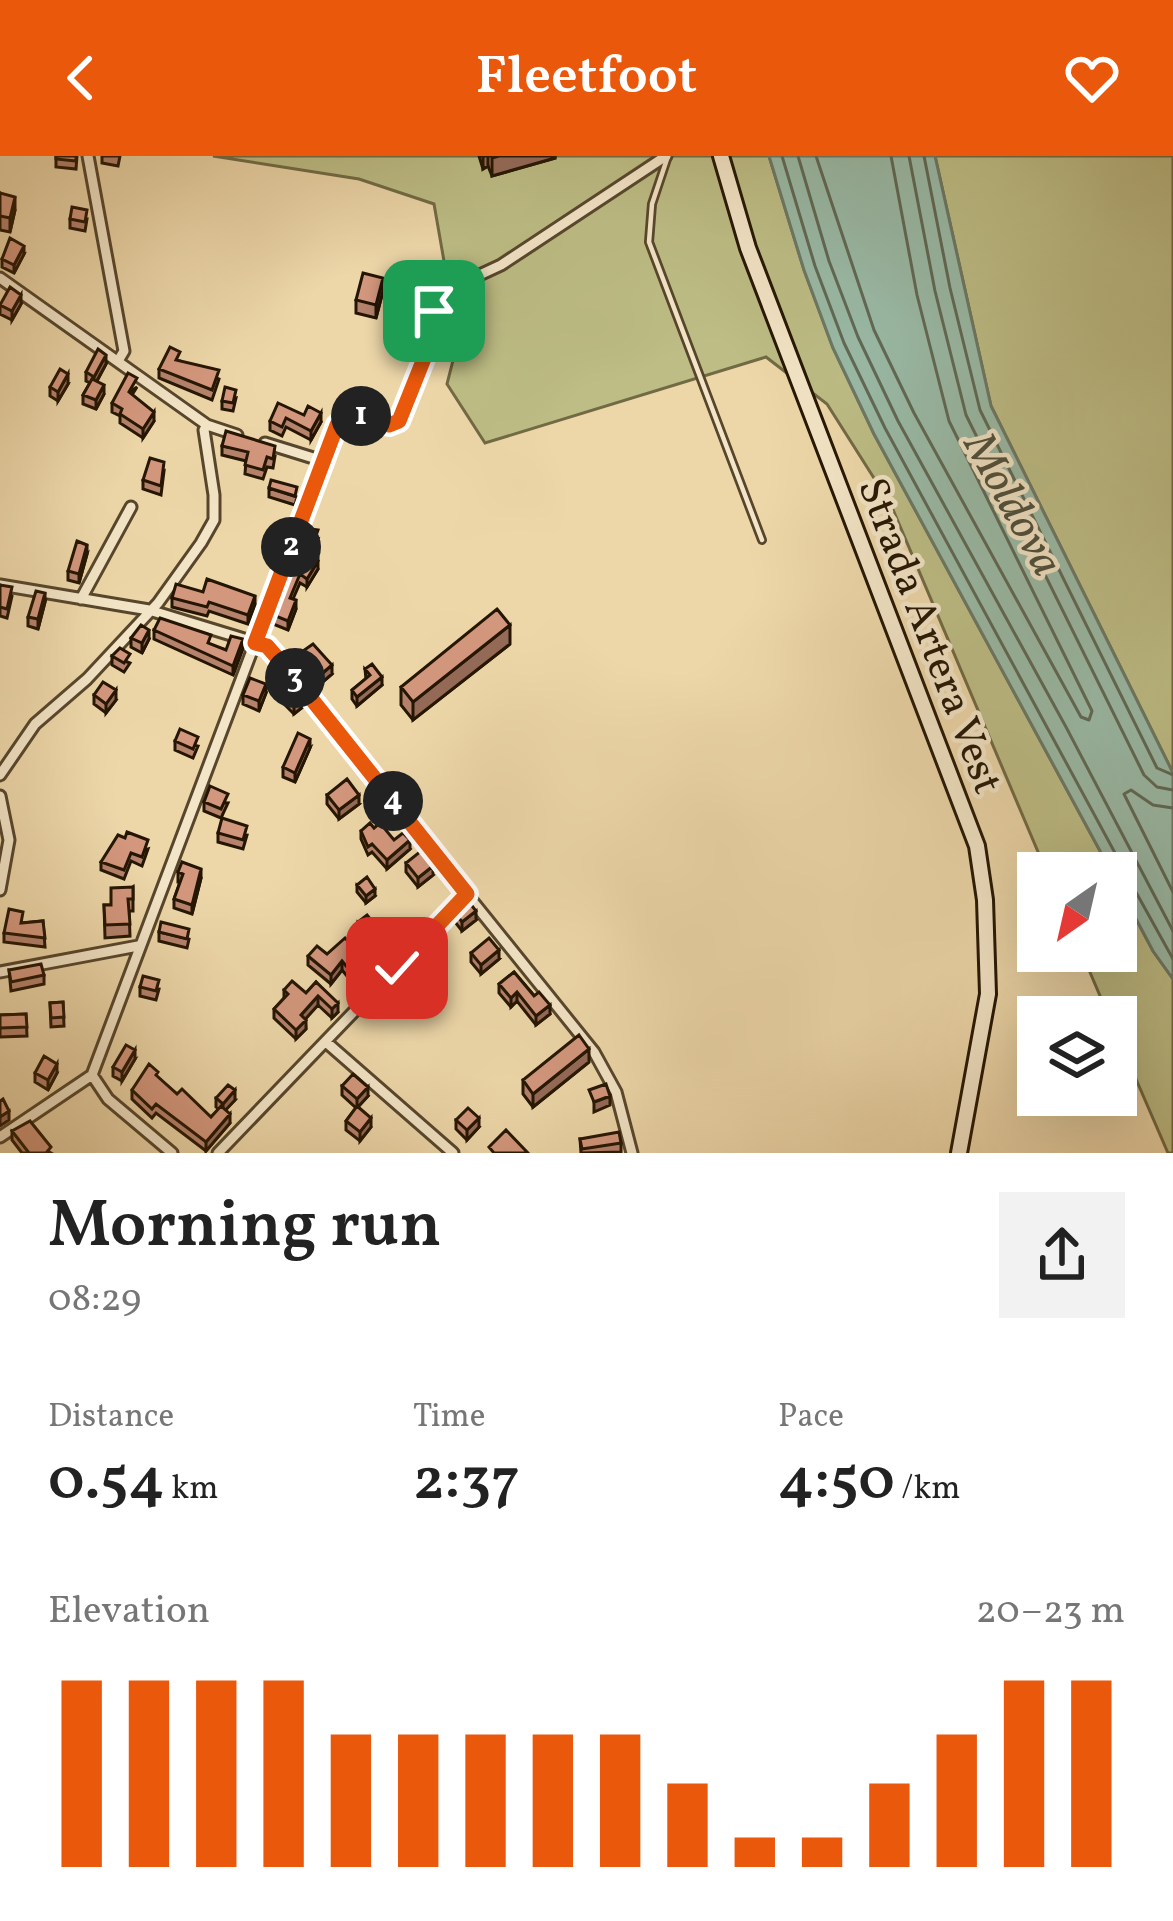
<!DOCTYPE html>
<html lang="en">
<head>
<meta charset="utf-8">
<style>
	body { margin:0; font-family:Vollkorn,serif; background:#f2f2f2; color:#222; height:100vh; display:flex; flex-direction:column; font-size:45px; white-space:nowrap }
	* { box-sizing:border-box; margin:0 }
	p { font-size:39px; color:#767676 }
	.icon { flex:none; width:66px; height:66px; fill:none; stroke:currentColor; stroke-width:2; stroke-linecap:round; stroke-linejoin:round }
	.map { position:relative; height:997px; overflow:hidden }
	.details { display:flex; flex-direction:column; background:#fff; flex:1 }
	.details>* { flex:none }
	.needle { width:78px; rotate:214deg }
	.fabs { position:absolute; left:1017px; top:696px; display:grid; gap:24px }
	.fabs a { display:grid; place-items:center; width:120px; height:120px; border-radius:0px; background:#fff; box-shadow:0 12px 48px #0002; font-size:60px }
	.pin { position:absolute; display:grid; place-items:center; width:102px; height:102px; color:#fff; margin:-51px; border-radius:24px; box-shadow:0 6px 18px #0006 }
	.km { position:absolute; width:60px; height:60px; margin:-30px; border-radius:50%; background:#222; color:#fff; font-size:33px; line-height:60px; text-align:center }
	.round { display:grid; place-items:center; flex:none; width:126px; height:126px; border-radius:0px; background:#f2f2f2 }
	.summary { display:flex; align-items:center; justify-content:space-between; height:204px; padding:0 48px }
	h1 { font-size:66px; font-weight:600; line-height:90px }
	.metrics { display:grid; grid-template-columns:repeat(3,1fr); gap:18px; height:204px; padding:12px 48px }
	.metrics div { display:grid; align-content:center }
	.metrics b { font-size:60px; font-weight:600 }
	.metrics small { font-size:33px; font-weight:400 }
	.metrics p { font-size:33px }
	.chart { height:336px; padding:24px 48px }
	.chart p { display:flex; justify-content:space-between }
	.chart svg { width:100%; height:216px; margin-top:12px; stroke:#ea580c; stroke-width:6 }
	header { display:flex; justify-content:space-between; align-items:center; height:156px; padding:0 48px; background:#ea580c; color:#fff; font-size:54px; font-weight:600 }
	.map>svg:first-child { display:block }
	.green { fill:#bdbd85; stroke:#716a44; stroke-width:3 }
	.water { fill:#99baa7; stroke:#6b7865; stroke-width:3 }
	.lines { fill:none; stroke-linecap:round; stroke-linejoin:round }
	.shore { stroke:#5f6855; stroke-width:3 }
	.lane-casing { stroke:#57462c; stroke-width:10 }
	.street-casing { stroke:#57462c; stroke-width:15 }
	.secondary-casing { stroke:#251603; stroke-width:20 }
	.lane { stroke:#f3e5c7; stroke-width:4.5 }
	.street { stroke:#f3e5c7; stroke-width:9 }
	.secondary { stroke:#f3e5c7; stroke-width:14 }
	.wall { fill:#b5826c; stroke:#251603; stroke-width:3 }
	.shaded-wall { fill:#946a58; stroke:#251603; stroke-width:3 }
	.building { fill:#d3977d; stroke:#251603; stroke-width:3 }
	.route-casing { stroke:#fff; stroke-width:24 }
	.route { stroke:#ea580c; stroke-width:15 }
	.labels { text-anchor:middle; stroke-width:9; stroke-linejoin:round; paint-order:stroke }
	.street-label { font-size:42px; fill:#251603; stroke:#f3e5c7 }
	.water-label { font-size:45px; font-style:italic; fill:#4e4f3c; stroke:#f3e5c7 }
</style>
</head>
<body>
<header><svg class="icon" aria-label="back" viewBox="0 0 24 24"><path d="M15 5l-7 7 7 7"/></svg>Fleetfoot<svg class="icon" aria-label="heart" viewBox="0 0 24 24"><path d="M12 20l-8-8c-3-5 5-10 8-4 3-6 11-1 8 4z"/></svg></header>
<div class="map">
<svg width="1173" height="997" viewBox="0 0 1173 997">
	<rect width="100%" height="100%" fill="#edd7a9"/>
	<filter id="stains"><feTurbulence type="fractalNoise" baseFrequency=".00167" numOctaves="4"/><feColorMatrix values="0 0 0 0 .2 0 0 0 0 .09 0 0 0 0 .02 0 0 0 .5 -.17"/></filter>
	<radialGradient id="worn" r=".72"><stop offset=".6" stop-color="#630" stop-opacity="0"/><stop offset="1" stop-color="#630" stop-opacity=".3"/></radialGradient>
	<path class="green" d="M213,0H769L804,114L833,192L874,278L1112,717H1047L891,349L827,248L766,201L485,287L447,228L468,146L451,145L434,48L359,23Z
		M935,0H1173V617L991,250Z
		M1116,725L1153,795L1173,823V997H1168L1116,877V861H1109L1081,795H1116Z"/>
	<path class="water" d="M769,0H935L991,250L1173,617V823L1153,795L1116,725V717H1112L874,278L833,192L804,114Z"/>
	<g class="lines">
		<path class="shore" d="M782,0L815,110L844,187L885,272L1121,708L1122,721L1132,729L1173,803
			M798,0L829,105L858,181L898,265L1066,571L1173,775
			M816,0L874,174L914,257L1081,561L1089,564L1092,555L949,265L917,139L891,0
			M909,0L935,135L966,259L1144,619L1157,631L1173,634
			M924,0L950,132L980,254L1157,612L1173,619
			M1173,652L1153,649L1131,634L1124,638L1173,736"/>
		<defs>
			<path id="lane" d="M668,0L652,48L649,86L762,384"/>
			<path id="street" d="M88,0L124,195L118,205
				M0,122L207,269L237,279
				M265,287L323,305
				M0,429L149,454L267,490L594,896L616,936L632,997
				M81,443L131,351
				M0,619L35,568L87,523L158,447L201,387L214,364V339L204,274L207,269
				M0,640L9,684L0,734
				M0,816L138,790
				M326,886L453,997
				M0,981L92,919
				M172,997L108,943L92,919L337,269L352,259L389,269L399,265L429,190L433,155L443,136L501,109L666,0
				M218,997L467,738"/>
			<path id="secondary" d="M721,0L748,92L977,690L985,744L988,838L959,997"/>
		</defs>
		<use href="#lane" class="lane-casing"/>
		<use href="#street" class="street-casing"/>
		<use href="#secondary" class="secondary-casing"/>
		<use href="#lane" class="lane"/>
		<use href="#street" class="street"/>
		<use href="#secondary" class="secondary"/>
	</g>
	<path class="wall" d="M56,0H77L76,13L56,11Z
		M102,0H120L118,10L102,7Z
		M479,0H555V2L492,20L488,10L483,13Z
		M0,37L15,54L10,76L0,74Z
		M70,63H87L85,75L70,72Z
		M24,98L14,117L2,111V103Z
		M383,135L376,162L356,157V144Z
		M21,148L12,164L0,158V149Z
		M180,205L219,223L212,244L159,222V213Z
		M106,208L97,225L104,238L96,253L83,248V239L90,227L86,225V216Z
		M68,228L58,245L50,240V231Z
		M137,231L132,239L154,265L143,282L120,267V260L112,256V247Z
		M236,242L233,255L222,253V245Z
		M304,259L321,266L311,284L286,271L282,280L270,274V265Z
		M222,290L275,300L273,312L267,311L263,323L245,318L246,305L222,299Z
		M164,315L161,339L143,333V324Z
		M269,332L297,341L295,349L269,341Z
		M318,383L312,400L318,413L307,431L300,427L293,443L296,453L288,474L273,468V459L299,396V388Z
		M87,398L79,427L68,424V415Z
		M0,429L12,440L7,462L0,460Z
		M172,442L255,449L248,468L209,455L207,460L172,451Z
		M45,446L38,473L28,470V461Z
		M154,474L226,494L243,492L233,519L154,483Z
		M131,482L149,483L142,497L131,491Z
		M510,488L413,564L401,549V531Z
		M300,497L332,518L318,530L300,506Z
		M112,500L130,507L124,516L112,509Z
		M365,513L382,529L357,550L352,543V534L366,523Z
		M281,536L304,550L294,558L281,545Z
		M266,537L259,555L243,548V539Z
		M94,539L116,544L106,557L94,548Z
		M175,585L198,590L193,602L175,594Z
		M310,592L295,626L283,621V611Z
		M327,639L359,648L339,663L327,648Z
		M204,646L228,647L221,662L204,655Z
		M374,672L410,693L387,713L372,696L368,699L361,683V675Z
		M218,677L247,679L243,693L218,686Z
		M148,693L142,710L131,705L124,723L101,714V706Z
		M406,707L433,719L418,731L406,716Z
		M178,716L201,722L192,758L174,752V743L180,726H178Z
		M357,729L375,740L366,747L357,736Z
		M133,731V755H129L130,780L105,782L104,749H111Z
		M455,757L476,764L462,775L455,766Z
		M43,765L45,791L4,786V777L23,767Z
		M358,766L390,783L375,795L358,775Z
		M159,776L189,783L187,792L159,785Z
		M417,797L441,806L427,818L417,806Z
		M471,797L499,803L481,818L471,806Z
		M327,798L358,805L360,819L352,826L342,814L331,828L308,809V800Z
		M9,814L44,819V828L11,835Z
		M514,816L550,858L536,869L517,845L511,851L499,837V828Z
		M316,826L338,856L332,862L318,849L305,863L306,873L296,883L274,862V853L284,842V834L306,837Z
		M140,831L159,833L156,844L140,840Z
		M63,846L64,870L51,871L50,847Z
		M26,858L27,880L0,881V859Z
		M135,903L122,925L113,920V911Z
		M589,906L533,951L523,938V924Z
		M35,917H57L48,934L35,926Z
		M158,922L177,938L211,961L219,953L216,951V942L235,944L225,954L230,967L206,995L156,957L152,962L132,943V934Z
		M342,930L368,940L358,951L371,971L360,985L346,974V965L356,952L342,939Z
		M456,964L479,971L467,984L456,973Z
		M12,975L51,997H22L12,984Z
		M580,983L621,987V996L581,997Z"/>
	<path class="shaded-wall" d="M483,0H488V10L483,13Z
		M499,0H555V2L492,20V2Z
		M15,41V54L10,76V62Z
		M24,90V98L14,117V109Z
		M383,122V135L376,162V149Z
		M21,139V148L12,164V155Z
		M106,199V208L94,230V221Z
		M68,218V228L58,245V236Z
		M104,229V238L96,253V244Z
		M154,256V265L143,282V273Z
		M321,257V266L311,284V275Z
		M87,389V398L79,427V418Z
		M318,405V413L307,431V423Z
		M45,437V446L38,473V463Z
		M255,440V449L248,468V459Z
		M296,444V453L288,474V465Z
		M510,469V488L413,564V546Z
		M149,474V483L142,497V487Z
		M243,483V492L233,519V510Z
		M332,509V518L318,530V521Z
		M382,521V529L357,550V541Z
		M266,528V537L259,555V545Z
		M116,534V544L106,557V548Z
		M304,541V550L294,558V549Z
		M310,583V592L295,626V617Z
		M359,639V648L339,663V654Z
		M410,684V693L387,713V704Z
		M433,710V719L418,731V722Z
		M201,713V722L192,758V749Z
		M375,733V740L366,747V740Z
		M476,755V764L462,775V766Z
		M390,774V783L375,795V786Z
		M499,794V803L481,818V809Z
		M441,797V806L427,818V809Z
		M342,805V814L331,828V819Z
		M360,810V819L352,826V817Z
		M517,836V845L511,851V842Z
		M318,840V849L301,868V859Z
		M338,847V856L332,862V853Z
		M550,849V858L536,869V860Z
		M306,864V873L296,883V874Z
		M589,893V906L533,951V938Z
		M135,894V903L122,925V916Z
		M57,908V917L48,934V924Z
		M368,931V940L357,952V943Z
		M235,934V944L223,957V948Z
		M610,940V949L594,956V946Z
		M9,955V964L0,970V961Z
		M230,958V967L206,995V986Z
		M371,962V971L360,985V976Z
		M479,962V971L467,984V974Z"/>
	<path class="building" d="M56,0H76V5L56,3Z
		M0,37L15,41L10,62L0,60Z
		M72,51L87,54L85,66L70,63Z
		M10,82L24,90L14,109L2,103Z
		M363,117L383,122L376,149L356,144Z
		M10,131L21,139L12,155L0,149Z
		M170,191L180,196L176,204L219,214L212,234L159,213Z
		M98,193L106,199L94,221L86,216Z
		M60,213L68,218L58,236L50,231Z
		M128,217L137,222L129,236L154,256L143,273L120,258L122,253L112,247Z
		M92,223L104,229L96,244L83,239Z
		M225,231L236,234L233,247L222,245Z
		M278,247L304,259L308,250L321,257L311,275L286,262L282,271L270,265Z
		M226,275L275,290L273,303L267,301L263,314L245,309L248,296L222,290Z
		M150,302L164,306L161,330L143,324Z
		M271,324L297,331L295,340L269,332Z
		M304,372L318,374L309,399L318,405L307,423L300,418L290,442L296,444L288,465L273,459L290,412L304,390L299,388Z
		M77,385L87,389L79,418L68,415Z
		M207,423L255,440L248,459L209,446L207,451L172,442L176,428L203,436Z
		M0,429L12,431L7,453L0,451Z
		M36,435L45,437L38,463L28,461Z
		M497,453L510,469L413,546L401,531Z
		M160,462L211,479L208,487L226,494L231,480L243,483L233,510L154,474Z
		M141,469L149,474L142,487L131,482Z
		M313,488L332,509L318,521L300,497Z
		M120,492L130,498L124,507L112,500Z
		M372,508L382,521L357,541L352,534L370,519L365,513Z
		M250,522L266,528L259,545L243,539Z
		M103,526L116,534L106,548L94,539Z
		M292,526L304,541L294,549L281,536Z
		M180,573L198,581L193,593L175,585Z
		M298,577L310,583L295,617L283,611Z
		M347,623L359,639L339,654L327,639Z
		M210,630L228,638L221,653L204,646Z
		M222,662L247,670L243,684L218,677Z
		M370,667L374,672L380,667L394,684L403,677L410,684L387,704L372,688L368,691L361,675Z
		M127,676L148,684L142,701L131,697L124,714L101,706L118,679L125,682Z
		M421,695L433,710L418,722L406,707Z
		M182,706L201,713L192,749L174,743L183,718L178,716Z
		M367,721L375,733L366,740L357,729Z
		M133,731V743H128L130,768L105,769L104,749H111V732Z
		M469,746L476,755L462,766L455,757Z
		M9,753L23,756L21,767L43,765L45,782L4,777Z
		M367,759L371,764L380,763L390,774L375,786L358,766Z
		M161,766L189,773L187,783L159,776Z
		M345,782L358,796L353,801L360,810L352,817L342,805L331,819L308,800L317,790L327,798Z
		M489,782L499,794L481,809L471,797Z
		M431,786L441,797L427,809L417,797Z
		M41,808L44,819L11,826L9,814Z
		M514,816L534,840L539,836L550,849L536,860L517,836L511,842L499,828Z
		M143,820L159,824L156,835L140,831Z
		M292,825L306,837L316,826L338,847L332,853L318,840L301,859L306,864L296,874L274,853L288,838L284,834Z
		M63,846L64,861L51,862L50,847Z
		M26,858L27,871L0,872V859Z
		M579,879L589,893L533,938L523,924Z
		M126,889L135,894L122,916L113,911Z
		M44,900L57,908L48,924L35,917Z
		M149,908L158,916L156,919L177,938L182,933L211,961L221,950L230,958L206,986L156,948L152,953L132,934Z
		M353,918L368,931L357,943L342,930Z
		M606,928L610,940L594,946L589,934Z
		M228,929L235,934L223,948L216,942Z
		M3,943L9,955L0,961V945Z
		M357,950L371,962L360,976L346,965Z
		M468,952L479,962L467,974L456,964Z
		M30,965L51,991L46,997H29L12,975Z
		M506,974L528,997H494L489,991Z
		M619,976L621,987L582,993L580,983Z"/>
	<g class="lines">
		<defs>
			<path id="route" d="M397,812L467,738L294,521L267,490L255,487L337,269L352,259L389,269L399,265L429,190L434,155"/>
		</defs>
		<use href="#route" class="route-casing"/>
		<use href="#route" class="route"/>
	</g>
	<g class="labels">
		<g class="street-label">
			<text transform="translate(932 479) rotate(69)" y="15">Strada Artera Vest</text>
		</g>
		<g class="water-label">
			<text transform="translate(1015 347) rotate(61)" y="16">Moldova</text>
		</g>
	</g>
	<rect width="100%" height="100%" filter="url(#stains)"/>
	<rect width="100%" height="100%" fill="url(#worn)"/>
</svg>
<div class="fabs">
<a><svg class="needle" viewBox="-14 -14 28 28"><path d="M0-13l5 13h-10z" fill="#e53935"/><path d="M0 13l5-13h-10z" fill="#767676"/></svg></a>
<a><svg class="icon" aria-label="layers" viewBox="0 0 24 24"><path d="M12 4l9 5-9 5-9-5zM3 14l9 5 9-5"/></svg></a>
</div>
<div class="pin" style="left:434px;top:155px;background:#1e9e55"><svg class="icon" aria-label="arrive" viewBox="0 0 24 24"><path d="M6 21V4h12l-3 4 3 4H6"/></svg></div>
<div class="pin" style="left:397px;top:812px;background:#d93025"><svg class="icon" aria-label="check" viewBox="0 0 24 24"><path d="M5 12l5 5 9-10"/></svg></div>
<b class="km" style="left:361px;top:260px">1</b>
<b class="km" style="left:291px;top:391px">2</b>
<b class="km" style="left:295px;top:522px">3</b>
<b class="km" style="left:393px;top:645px">4</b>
</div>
<section class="details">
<div class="summary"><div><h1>Morning run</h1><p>08:29</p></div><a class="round"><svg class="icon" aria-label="share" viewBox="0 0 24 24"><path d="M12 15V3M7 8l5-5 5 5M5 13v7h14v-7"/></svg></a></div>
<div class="metrics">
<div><p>Distance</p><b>0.54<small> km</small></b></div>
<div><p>Time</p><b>2:37</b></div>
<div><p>Pace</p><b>4:50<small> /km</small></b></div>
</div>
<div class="chart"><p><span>Elevation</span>20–23 m</p>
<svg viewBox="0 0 160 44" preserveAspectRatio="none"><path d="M5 44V6M15 44V6M25 44V6M35 44V6M45 44V17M55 44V17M65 44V17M75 44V17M85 44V17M95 44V27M105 44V38M115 44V38M125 44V27M135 44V17M145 44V6M155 44V6"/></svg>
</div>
</section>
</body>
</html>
